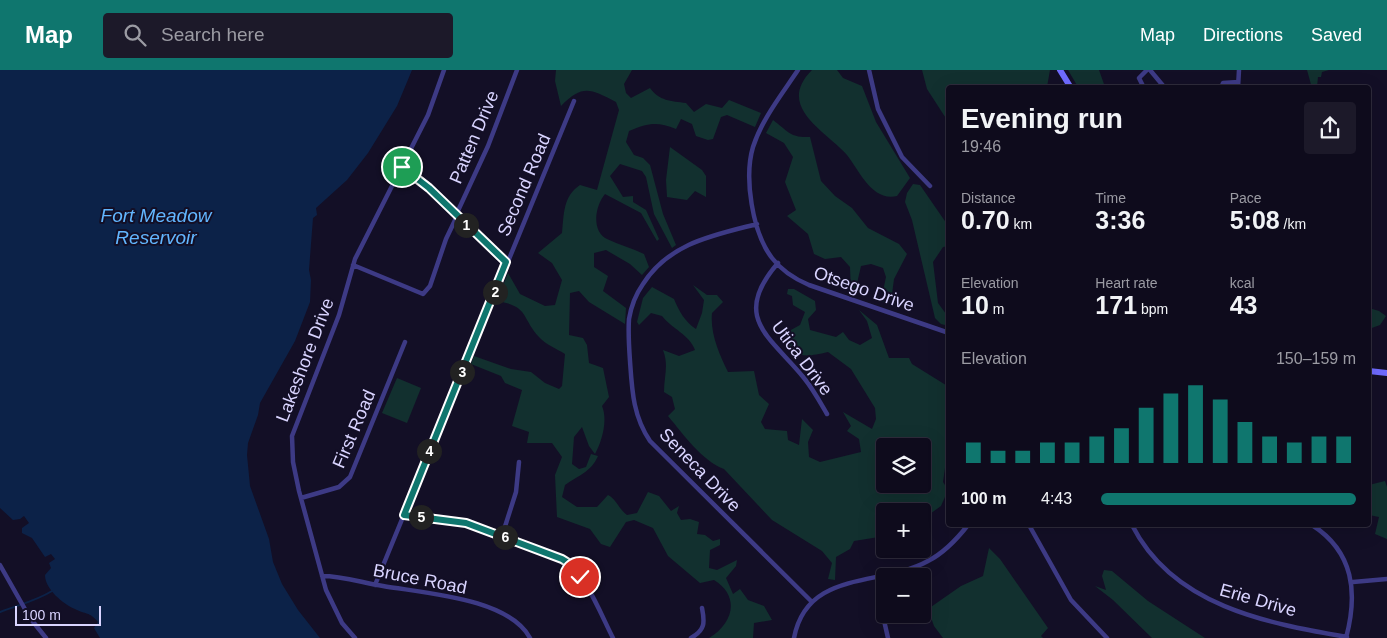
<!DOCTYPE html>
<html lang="en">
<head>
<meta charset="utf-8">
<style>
	body { margin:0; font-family:Arial,sans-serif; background:#1c1929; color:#f1f3f6; height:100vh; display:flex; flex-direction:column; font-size:19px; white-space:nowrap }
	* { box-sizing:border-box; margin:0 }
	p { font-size:16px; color:#9b9ba3 }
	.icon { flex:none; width:28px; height:28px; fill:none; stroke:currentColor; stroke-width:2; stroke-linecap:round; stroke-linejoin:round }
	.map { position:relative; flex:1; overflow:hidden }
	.drawer { position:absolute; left:946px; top:15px; width:425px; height:442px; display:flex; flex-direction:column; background:#0e0b1c; border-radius:5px; box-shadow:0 5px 20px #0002,0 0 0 1px #2e2b3b }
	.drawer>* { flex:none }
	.buttons { position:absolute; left:876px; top:368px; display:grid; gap:10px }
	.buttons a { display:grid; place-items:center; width:55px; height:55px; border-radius:5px; background:#0e0b1c; box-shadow:0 5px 20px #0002,0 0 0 1px #2e2b3b; font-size:25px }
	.scale { position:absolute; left:15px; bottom:12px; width:86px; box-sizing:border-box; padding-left:5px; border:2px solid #d9d4ff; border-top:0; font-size:14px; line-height:18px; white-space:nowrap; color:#d9d4ff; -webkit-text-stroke:4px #130f26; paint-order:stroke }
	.pin { position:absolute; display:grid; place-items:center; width:42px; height:42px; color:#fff; margin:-21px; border:2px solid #fff; border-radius:50%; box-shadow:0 1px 5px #0007 }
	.km { position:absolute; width:25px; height:25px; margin:-12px; border-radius:50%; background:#222; color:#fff; font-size:14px; line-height:25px; text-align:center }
	.round { display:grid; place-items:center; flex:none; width:52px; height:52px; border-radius:5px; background:#1c1929 }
	.summary { display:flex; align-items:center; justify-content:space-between; height:85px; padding:0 15px }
	h1 { font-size:28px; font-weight:800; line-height:38px }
	.figures { display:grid; grid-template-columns:repeat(3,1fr); gap:8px; height:85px; padding:5px 15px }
	.figures div { display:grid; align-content:center }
	.figures b { font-size:25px; font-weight:800 }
	.figures small { font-size:14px; font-weight:400 }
	.figures p { font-size:14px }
	.chart { height:140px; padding:10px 15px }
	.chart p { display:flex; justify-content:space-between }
	.chart svg { width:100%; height:90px; margin-top:5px; stroke:#0f766e; stroke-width:6 }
	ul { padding:0 15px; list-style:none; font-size:16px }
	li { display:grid; grid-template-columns:80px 60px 1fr; align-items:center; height:38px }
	li i { height:12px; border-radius:6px; background:#0f766e }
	header { display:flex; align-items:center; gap:30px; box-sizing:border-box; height:70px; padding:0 25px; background:#0f766e; color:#fff }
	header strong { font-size:24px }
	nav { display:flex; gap:28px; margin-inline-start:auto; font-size:18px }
	.search { width:350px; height:45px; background:#1c1929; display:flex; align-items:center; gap:12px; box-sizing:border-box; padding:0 18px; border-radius:5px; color:#9b9ba3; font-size:19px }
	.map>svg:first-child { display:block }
	.green { fill:#12302f; fill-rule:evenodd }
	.water { fill:#0c2248 }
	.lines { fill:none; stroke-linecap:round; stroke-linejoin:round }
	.stream { stroke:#0c2248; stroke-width:2 }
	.street { stroke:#3d3a85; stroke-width:4.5 }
	.secondary { stroke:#6f6bff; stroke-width:6 }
	.route-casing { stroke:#fff; stroke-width:10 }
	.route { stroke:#0f766e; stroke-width:6 }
	.labels { text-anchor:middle; stroke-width:4; stroke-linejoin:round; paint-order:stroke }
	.street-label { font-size:18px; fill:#d9d4ff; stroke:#130f26 }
	.water-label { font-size:19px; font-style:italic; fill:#62b6ff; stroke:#130f26 }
</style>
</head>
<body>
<header>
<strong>Map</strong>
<div class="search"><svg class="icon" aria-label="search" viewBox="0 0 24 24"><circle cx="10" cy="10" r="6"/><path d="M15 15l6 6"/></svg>Search here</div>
<nav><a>Map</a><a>Directions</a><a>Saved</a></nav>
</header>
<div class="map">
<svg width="1387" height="568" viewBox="0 0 1387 568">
	<rect width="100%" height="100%" fill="#130f26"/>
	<path class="green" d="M556,0H632L624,14L626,23L631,28L650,18C659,31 671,31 686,33L694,42L706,34L722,38L729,30L761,43L755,57L727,45L721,47L713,69L708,70L696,66L692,54L681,49L676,59C657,51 648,53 629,61L626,72L634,85L643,88L650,95L663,144L676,175L672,178L654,144L646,107L642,101L620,94L610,106L623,127L633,126V132L646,140L659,169L657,171L641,143L605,124C595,136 591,161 607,169C619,175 632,178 644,184L649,197L642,205L630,194L606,180L594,183V197L608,206L603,221L626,238L625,254L589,232L579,221L570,223L569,265L583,268L587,275L589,293L603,298L609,327L602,336C608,350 602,371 595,384L589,376L582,357L574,367L572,394L579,399L586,397L591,384L598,386C591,402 579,405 565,415L562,427L577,437H597L608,425C616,429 619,439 627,445L637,443L648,422L659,426L671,441L679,436L677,443L681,450L690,449L699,452L697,464L705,465L713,471L720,469V475L710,480L709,498L717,500L737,490L736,496L726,508L733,524L740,519L748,530L764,536L772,550L754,553L753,568H709C734,553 740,526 714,510L700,513L668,486L653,458L634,450L626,452L610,477L601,474L590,459L557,447L555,405L562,387L552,373H527L529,362L512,356L522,320L505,313L501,306L471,294L474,286L511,299L531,302L545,313L559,319L562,316L565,284C557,279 545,274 539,267C521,247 529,236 497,231L508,203L520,224L545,236L555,235L562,210L552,193L538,183L562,163C564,144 563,126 580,115L597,120L619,40L616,32C590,19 583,14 561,36L555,11Z
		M812,0H837L843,8L862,16L876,52L910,108L897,126C872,132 859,100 847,85C826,61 775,37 812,0Z
		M922,0H1050L1047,17L949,18V53L927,19Z
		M1068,0H1099L1105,17H1078Z
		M1307,0H1329L1322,2L1321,7H1318L1317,17L1312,18Z
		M773,50C788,61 790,68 810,67L821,111L835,126L852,138L868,158L899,174L907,184L894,209L892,224L887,234L881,231L886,207L883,198L871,194L861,196L855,222L851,221L850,197L841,187L825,189L814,184L808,164L787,146L796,140L785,112L793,87L784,73L766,63Z
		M670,77L702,100L706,106V127L695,121L687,130L667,127L666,110Z
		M913,114L920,115L949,157V176L943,177L933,192L938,233L949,248V256L941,254L935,248L912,150L905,132L907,123Z
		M693,215L707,225H717L723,232L712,243C710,263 719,284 728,302L754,301L759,325L769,334L761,352L765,359L787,361L788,370L799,375L802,349L813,360L808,372L809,387L820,392L861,382L859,369L847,361L851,356L843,342L872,359L876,349L875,338L851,299L828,282C802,288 797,288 780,266L800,255L805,242L793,235L792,226L787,224L788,219H794L815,231L816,240L808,249L810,260L836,267L843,262L849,270L860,275L872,268L867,251L859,240L877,255L889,288H909L912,294L949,317V397L945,398L943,412L948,420L941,436L923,449L922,441H885V466L854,471L850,479L836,487L835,510L828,509L832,493L822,481L772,450L724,399C701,390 684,365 668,346L675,339L672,327L664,322C664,306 669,296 663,280L679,286L695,280C689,264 672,259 662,246L651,243L639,255L637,252L643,228L652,217L674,229C679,241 685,252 696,259L702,243L704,230ZM885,376H922V414H885Z
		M1369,238L1379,241L1386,246L1380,255L1369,259Z
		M397,308L421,318L407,353L382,343Z
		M1385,411L1387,417V469L1375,464L1379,447L1369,445V415Z
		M989,478L1000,489L1048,558L1041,566L1043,568H943L934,556L928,539L961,516L983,506Z
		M1104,500L1112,501L1148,531L1205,568H1152L1113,530L1095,516L1106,520L1102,506Z"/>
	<path class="water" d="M0,0H412L397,36L368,83L347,110L316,138L317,145L313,148L309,200L311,210L310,232L295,271L260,333L258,345L248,373L247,385L250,416L269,469L273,492L282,514L298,540L320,568H100L94,558L98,552C89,541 86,545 75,539C63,534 45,519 45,505L51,498L49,493L55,489L51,484L45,487L32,468L22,463V458L29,453L24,446L20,449L13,450L0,438Z"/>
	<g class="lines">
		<path class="stream" d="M0,542C18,535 36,531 52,521"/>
		<path class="street" d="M798,0C782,24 762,49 753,77C744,107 752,162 772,188C781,200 795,209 809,215L949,263
			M869,0L878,39L902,87L930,116
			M1150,0L1165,18
			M1144,18L1139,8L1147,0
			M1221,18L1223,13L1238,12
			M1238,18L1239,0
			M402,97L429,118L506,192
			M456,145L488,76L517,0
			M757,154C714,165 669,173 643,214C636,224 631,237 629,249C628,263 629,277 630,291C632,320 633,346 650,371L812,532
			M778,193C730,248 771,267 804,308C813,319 820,332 827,344
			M353,195L423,224L430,216L446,169L457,146
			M301,428L339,417L350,407L405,272
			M403,445L466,453L563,489C585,502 601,545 613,568
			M1029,455L1071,530L1107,568
			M1132,455C1173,536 1266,553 1347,567
			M1312,455C1354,482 1358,523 1346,568
			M502,466L516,422L519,392
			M0,495L30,548L46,568
			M322,506C343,506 363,513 383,516C423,523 509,528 530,568
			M879,506L883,546L888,568
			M1353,512L1387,509
			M375,515L574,31
			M355,568L342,553L326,520L299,421L293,392L292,366L339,245L355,189L428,45L444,0
			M691,568C705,560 705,553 702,538
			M794,568C807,499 881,517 928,491C944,483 957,469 968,455"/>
		<path class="secondary" d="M1060,0L1071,18
			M1369,301L1387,303"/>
	</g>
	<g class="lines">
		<defs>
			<path id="route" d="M402,97L429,118L506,192L404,445L466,453L562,489L570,494L580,507"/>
		</defs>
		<use href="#route" class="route-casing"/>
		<use href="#route" class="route"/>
	</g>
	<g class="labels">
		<g class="street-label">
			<text transform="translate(474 67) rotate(-67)" y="6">Patten Drive</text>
			<text transform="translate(524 115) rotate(-67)" y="6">Second Road</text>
			<text transform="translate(864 219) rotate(19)" y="6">Otsego Drive</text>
			<text transform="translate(802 288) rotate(53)" y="6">Utica Drive</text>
			<text transform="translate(305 290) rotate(-69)" y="6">Lakeshore Drive</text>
			<text transform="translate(354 359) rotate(-67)" y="6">First Road</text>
			<text transform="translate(700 400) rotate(46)" y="6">Seneca Drive</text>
			<text transform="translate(420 509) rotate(11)" y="6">Bruce Road</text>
			<text transform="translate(1258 530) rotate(16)" y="6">Erie Drive</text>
		</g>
		<g class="water-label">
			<text x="156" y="152">Fort Meadow<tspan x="156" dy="22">Reservoir</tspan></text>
		</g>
	</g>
</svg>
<div class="buttons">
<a><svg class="icon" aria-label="layers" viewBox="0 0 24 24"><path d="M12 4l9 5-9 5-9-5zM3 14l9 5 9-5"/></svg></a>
<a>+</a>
<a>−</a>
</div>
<div class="scale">100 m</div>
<div class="pin" style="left:402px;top:97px;background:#1e9e55"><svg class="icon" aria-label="arrive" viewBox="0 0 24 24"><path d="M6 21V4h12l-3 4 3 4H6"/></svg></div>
<div class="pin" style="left:580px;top:507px;background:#d93025"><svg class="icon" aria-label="check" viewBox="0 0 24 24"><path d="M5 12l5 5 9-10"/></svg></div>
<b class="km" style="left:466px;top:155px">1</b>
<b class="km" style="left:495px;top:222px">2</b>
<b class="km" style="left:462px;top:302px">3</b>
<b class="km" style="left:429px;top:381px">4</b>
<b class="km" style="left:421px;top:447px">5</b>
<b class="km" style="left:505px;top:467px">6</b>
<section class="drawer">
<div class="summary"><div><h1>Evening run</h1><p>19:46</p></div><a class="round"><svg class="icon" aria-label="share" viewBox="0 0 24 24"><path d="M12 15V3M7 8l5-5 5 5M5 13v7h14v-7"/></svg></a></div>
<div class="figures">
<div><p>Distance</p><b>0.70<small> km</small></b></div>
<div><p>Time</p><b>3:36</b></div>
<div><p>Pace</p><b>5:08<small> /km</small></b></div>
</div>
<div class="figures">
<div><p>Elevation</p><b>10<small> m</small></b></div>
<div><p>Heart rate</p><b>171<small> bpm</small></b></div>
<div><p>kcal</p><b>43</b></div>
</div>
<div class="chart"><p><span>Elevation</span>150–159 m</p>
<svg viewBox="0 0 160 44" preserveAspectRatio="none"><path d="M5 44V34M15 44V38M25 44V38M35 44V34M45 44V34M55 44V31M65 44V27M75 44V17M85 44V10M95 44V6M105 44V13M115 44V24M125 44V31M135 44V34M145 44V31M155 44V31"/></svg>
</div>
<ul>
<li><b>100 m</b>4:43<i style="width:100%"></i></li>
</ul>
</section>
</div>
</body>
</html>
